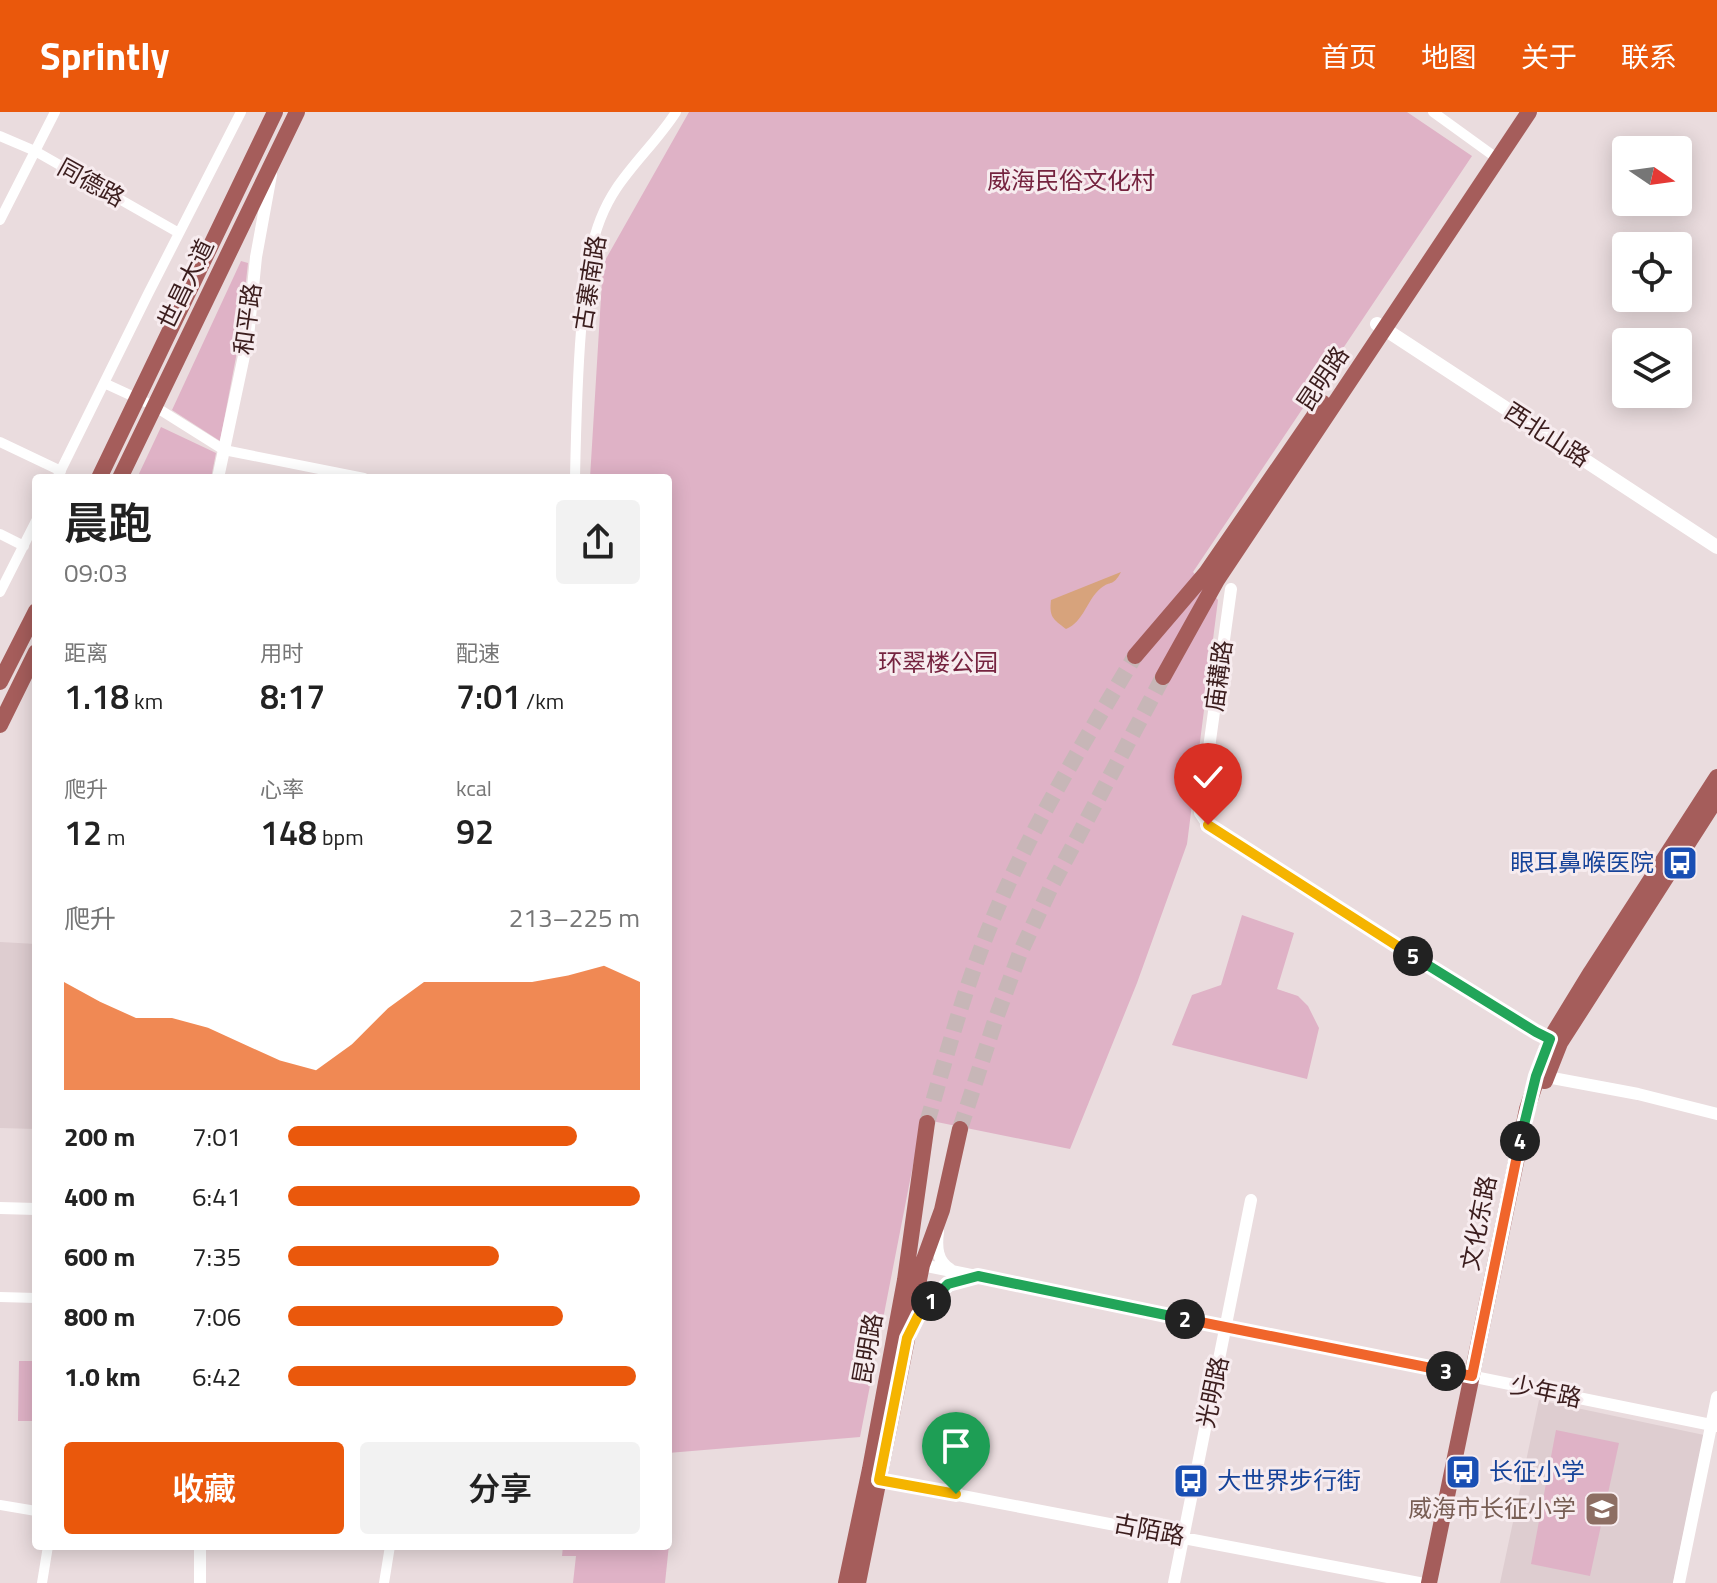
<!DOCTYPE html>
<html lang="zh">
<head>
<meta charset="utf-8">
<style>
	body { margin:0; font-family:"Titillium Web","Noto Sans SC",sans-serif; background:#f2f2f2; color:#222; height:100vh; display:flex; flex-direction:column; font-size:30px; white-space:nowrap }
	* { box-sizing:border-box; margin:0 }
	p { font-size:26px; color:#767676 }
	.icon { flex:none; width:44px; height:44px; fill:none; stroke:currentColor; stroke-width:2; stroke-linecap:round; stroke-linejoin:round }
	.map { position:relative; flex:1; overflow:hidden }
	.drawer { position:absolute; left:32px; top:362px; width:640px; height:1076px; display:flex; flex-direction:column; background:#fff; border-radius:8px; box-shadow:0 4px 20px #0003 }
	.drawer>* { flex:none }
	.needle { width:52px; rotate:103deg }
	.tools { position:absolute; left:1612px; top:24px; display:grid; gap:16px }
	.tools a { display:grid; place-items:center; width:80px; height:80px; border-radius:8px; background:#fff; box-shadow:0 4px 20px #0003; font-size:40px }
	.pin { position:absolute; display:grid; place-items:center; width:68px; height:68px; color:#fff; margin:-82px -34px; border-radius:50% 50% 50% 0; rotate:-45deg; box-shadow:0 0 8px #0007 }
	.pin .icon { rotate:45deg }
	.km { position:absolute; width:40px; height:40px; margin:-20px; border-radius:50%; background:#222; color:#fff; font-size:22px; line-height:40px; text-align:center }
	.round { display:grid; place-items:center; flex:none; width:84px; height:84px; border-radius:8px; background:#f2f2f2 }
	.overview { display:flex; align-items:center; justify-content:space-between; height:136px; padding:0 32px }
	h1 { font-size:44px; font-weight:600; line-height:60px }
	.metrics { display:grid; grid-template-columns:repeat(3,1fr); gap:12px; height:136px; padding:8px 32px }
	.metrics div { display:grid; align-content:center }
	.metrics b { font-size:34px; font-weight:600 }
	.metrics small { font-size:22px; font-weight:400 }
	.metrics p { font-size:22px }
	.chart { height:224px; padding:16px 32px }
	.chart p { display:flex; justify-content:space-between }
	.chart svg { width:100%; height:144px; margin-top:8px; fill:#ea580c; opacity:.7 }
	.cta { display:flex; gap:16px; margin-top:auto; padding:16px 32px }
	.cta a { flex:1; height:92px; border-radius:8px; background:#ea580c; color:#fff; font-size:32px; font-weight:600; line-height:92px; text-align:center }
	.cta a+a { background:#f2f2f2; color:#222 }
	ul { padding:0 32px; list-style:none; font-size:26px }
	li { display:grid; grid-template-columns:128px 96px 1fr; align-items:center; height:60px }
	li i { height:20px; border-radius:10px; background:#ea580c }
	header { display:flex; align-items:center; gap:48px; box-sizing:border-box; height:112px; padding:0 40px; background:#ea580c; color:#fff }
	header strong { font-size:38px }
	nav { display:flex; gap:44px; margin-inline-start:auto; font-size:28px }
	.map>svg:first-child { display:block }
	.built { fill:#decdd0 }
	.green { fill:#dfb2c6 }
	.water { fill:#d7a37c }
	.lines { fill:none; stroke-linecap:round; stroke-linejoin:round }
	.primary-tunnel { stroke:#c7b6b7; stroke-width:16; stroke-dasharray:16 8; stroke-linecap:butt }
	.minor { stroke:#fff; stroke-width:10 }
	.tertiary { stroke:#fff; stroke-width:12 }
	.secondary { stroke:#fff; stroke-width:14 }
	.primary { stroke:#a55d5b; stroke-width:16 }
	.split-1-casing { stroke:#fff; stroke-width:16 }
	.split-2-casing { stroke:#fff; stroke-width:16 }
	.split-3-casing { stroke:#fff; stroke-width:16 }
	.split-4-casing { stroke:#fff; stroke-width:16 }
	.split-5-casing { stroke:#fff; stroke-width:16 }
	.split-6-casing { stroke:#fff; stroke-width:16 }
	.split-1 { stroke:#f5b400; stroke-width:10 }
	.split-2 { stroke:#22a559; stroke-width:10 }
	.split-3 { stroke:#f0652b; stroke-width:10 }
	.split-4 { stroke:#f0652b; stroke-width:10 }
	.split-5 { stroke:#22a559; stroke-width:10 }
	.split-6 { stroke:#f5b400; stroke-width:10 }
	.labels { text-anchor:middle; stroke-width:6; stroke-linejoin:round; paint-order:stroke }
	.park-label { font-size:24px; fill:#75233f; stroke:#f7ecef }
	.street-label { font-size:24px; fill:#3b1d1d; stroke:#f7ecef }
	.transit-label { font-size:24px; fill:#164399; stroke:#f7ecef; text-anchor:start }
	.education-label { font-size:24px; fill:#785e54; stroke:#f7ecef; text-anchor:end }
</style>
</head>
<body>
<header>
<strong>Sprintly</strong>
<nav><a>首页</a><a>地图</a><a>关于</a><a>联系</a></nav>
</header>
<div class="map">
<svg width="1717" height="1471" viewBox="0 0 1717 1471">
	<rect width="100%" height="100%" fill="#eadcde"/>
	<path class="built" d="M0,830L36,832V1017L0,1016Z
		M1539,1288L1704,1323L1673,1471H1500Z"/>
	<path class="green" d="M689,0H1407L1472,44L1193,460L1218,488L1187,732L1137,871L1070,1037L922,1007L860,1325L668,1341V366H590L603,152Z
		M241,149L248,151L240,224L220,329L172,298Z
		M161,315L216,341L211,366H137Z
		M1242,803L1294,821L1277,877L1298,884L1308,894L1319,916L1307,967L1172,933L1192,883L1221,873Z
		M19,1249H36V1309H18Z
		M1556,1318L1619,1331L1590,1464L1531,1452Z
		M668,1423H670L665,1471H573L576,1444H562L563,1434H668Z"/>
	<path class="water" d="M1121,460C1113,475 1111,468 1101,476C1087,487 1084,510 1066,517C1053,507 1049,505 1051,488Z"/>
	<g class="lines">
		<path class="primary-tunnel" d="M927,1011C945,948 962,885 986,824C1024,726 1081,635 1135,544
			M960,1017L996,906L1020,841L1051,775L1163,565"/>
		<path class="minor" d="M1433,0L1498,47
			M0,24L35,39L179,121
			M0,108L55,0
			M104,271L154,294L224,338L364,366
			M0,330L61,359
			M57,366L148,182L241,0
			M575,366C576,317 577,268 581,219C585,170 588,119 616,77C634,50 658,28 676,0
			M0,422L24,434
			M0,480L36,409
			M0,1185L36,1186
			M0,1393L36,1399
			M42,1471L48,1434
			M384,1471L390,1434"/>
		<path class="tertiary" d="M218,366L248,225L256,145L271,63
			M1231,477L1200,701L1208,713L1461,874L1536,920L1557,930
			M1547,965L1638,982L1717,1002
			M0,1096L36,1097
			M938,1120C936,1135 937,1149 950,1157
			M917,1154L922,1153L1717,1314
			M914,1213C926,1189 944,1171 971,1166
			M879,1368L1419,1471
			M200,1434V1471
			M1174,1471L1251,1088
			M1679,1471L1717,1285"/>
		<path class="secondary" d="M1377,212L1717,435"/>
		<path class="primary" d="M99,366L275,0
			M120,366L297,0
			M1135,544L1206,461L1323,291
			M1163,565L1217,468L1529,0
			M0,570L36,499
			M0,613L36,540
			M1545,969L1560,931L1717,686
			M846,1471L870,1357L905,1168L927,1011
			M858,1471L922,1153L942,1098L960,1017
			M1429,1471L1527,997L1550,927L1591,860L1717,665"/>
	</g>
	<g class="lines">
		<defs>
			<path id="split-1" d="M931,1189L918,1204L907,1226L879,1368L956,1382"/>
			<path id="split-2" d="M931,1189L948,1172L978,1164L1185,1207"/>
			<path id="split-3" d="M1185,1207L1446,1259"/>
			<path id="split-4" d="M1446,1259L1472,1264L1520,1029"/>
			<path id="split-5" d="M1413,844L1536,920L1550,927L1536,964L1520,1029"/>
			<path id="split-6" d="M1208,713L1413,844"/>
		</defs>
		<use href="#split-1" class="split-1-casing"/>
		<use href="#split-2" class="split-2-casing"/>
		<use href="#split-3" class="split-3-casing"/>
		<use href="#split-4" class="split-4-casing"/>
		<use href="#split-5" class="split-5-casing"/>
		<use href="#split-6" class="split-6-casing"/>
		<use href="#split-1" class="split-1"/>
		<use href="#split-2" class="split-2"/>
		<use href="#split-3" class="split-3"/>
		<use href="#split-4" class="split-4"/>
		<use href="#split-5" class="split-5"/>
		<use href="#split-6" class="split-6"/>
	</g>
	<defs>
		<symbol id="bus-square" viewBox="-11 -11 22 22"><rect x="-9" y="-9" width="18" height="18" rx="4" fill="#1a4fb4" stroke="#f7ecef"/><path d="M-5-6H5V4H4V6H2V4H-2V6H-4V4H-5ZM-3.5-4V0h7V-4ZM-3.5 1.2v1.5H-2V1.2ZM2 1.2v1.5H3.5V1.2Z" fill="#fff"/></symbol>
		<symbol id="school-square" viewBox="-11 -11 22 22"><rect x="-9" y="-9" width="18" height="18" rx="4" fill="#8d6e63" stroke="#f7ecef"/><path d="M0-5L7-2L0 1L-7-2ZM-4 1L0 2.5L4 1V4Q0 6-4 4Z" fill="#fff"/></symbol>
	</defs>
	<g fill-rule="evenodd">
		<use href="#bus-square" x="1660" y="731" width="40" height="40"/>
		<use href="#bus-square" x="1443" y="1340" width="40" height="40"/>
		<use href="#bus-square" x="1171" y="1349" width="40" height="40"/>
		<use href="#school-square" x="1582" y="1377" width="40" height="40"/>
	</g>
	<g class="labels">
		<g class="park-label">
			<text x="1071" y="77">威海民俗文化村</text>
			<text x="938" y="559">环翠楼公园</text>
		</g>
		<g class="street-label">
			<text transform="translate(91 71) rotate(29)" y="8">同德路</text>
			<text transform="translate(590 171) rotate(-81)" y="8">古寨南路</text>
			<text transform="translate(186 172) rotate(-64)" y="8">世昌大道</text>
			<text transform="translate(248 207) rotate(-82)" y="8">和平路</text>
			<text transform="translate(1323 267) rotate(-56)" y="8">昆明路</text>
			<text transform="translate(1547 323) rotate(33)" y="8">西北山路</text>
			<text transform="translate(1219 564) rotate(-82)" y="8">庙耩路</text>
			<text transform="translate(1479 1111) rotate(-79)" y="8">文化东路</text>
			<text transform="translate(868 1237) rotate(-80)" y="8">昆明路</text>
			<text transform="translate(1213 1280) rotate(-78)" y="8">光明路</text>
			<text transform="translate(1546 1280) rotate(12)" y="8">少年路</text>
			<text transform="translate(1149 1418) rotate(11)" y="8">古陌路</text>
		</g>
		<g class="transit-label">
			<text x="1654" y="759" text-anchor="end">眼耳鼻喉医院</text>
			<text x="1489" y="1368">长征小学</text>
			<text x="1217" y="1377">大世界步行街</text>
		</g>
		<g class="education-label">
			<text x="1576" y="1405">威海市长征小学</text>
		</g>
	</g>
</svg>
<div class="tools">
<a><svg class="needle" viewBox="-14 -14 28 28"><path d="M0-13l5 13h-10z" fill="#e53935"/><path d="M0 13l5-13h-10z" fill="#767676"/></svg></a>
<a><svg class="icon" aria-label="locate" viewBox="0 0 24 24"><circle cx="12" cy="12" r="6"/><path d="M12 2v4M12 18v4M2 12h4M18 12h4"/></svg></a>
<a><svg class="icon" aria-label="layers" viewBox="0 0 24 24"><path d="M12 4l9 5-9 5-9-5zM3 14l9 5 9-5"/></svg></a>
</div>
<div class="pin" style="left:956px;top:1382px;background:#1e9e55"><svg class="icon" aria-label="arrive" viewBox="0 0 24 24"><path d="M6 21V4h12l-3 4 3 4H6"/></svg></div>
<div class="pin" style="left:1208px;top:713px;background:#d93025"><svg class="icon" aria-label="check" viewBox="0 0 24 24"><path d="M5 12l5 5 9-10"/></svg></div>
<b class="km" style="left:931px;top:1189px">1</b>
<b class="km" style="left:1185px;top:1207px">2</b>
<b class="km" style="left:1446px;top:1259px">3</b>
<b class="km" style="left:1520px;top:1029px">4</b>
<b class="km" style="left:1413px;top:844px">5</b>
<section class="drawer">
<div class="overview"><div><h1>晨跑</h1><p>09:03</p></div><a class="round"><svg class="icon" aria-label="share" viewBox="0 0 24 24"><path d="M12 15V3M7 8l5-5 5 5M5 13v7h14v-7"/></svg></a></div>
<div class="metrics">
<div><p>距离</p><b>1.18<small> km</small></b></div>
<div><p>用时</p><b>8:17</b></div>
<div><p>配速</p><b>7:01<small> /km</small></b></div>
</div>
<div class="metrics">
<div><p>爬升</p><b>12<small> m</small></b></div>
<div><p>心率</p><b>148<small> bpm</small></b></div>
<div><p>kcal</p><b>92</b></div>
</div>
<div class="chart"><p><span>爬升</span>213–225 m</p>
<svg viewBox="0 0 160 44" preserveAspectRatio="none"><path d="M0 44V11L10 17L20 22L30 22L40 25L50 30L60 35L70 38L80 30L90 19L100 11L110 11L120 11L130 11L140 9L150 6L160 11V44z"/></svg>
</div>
<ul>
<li><b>200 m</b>7:01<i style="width:82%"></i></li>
<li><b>400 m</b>6:41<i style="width:100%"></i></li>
<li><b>600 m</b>7:35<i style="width:60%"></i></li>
<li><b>800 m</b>7:06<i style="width:78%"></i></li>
<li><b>1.0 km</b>6:42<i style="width:99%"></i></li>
</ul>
<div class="cta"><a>收藏</a><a>分享</a></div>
</section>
</div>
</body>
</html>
